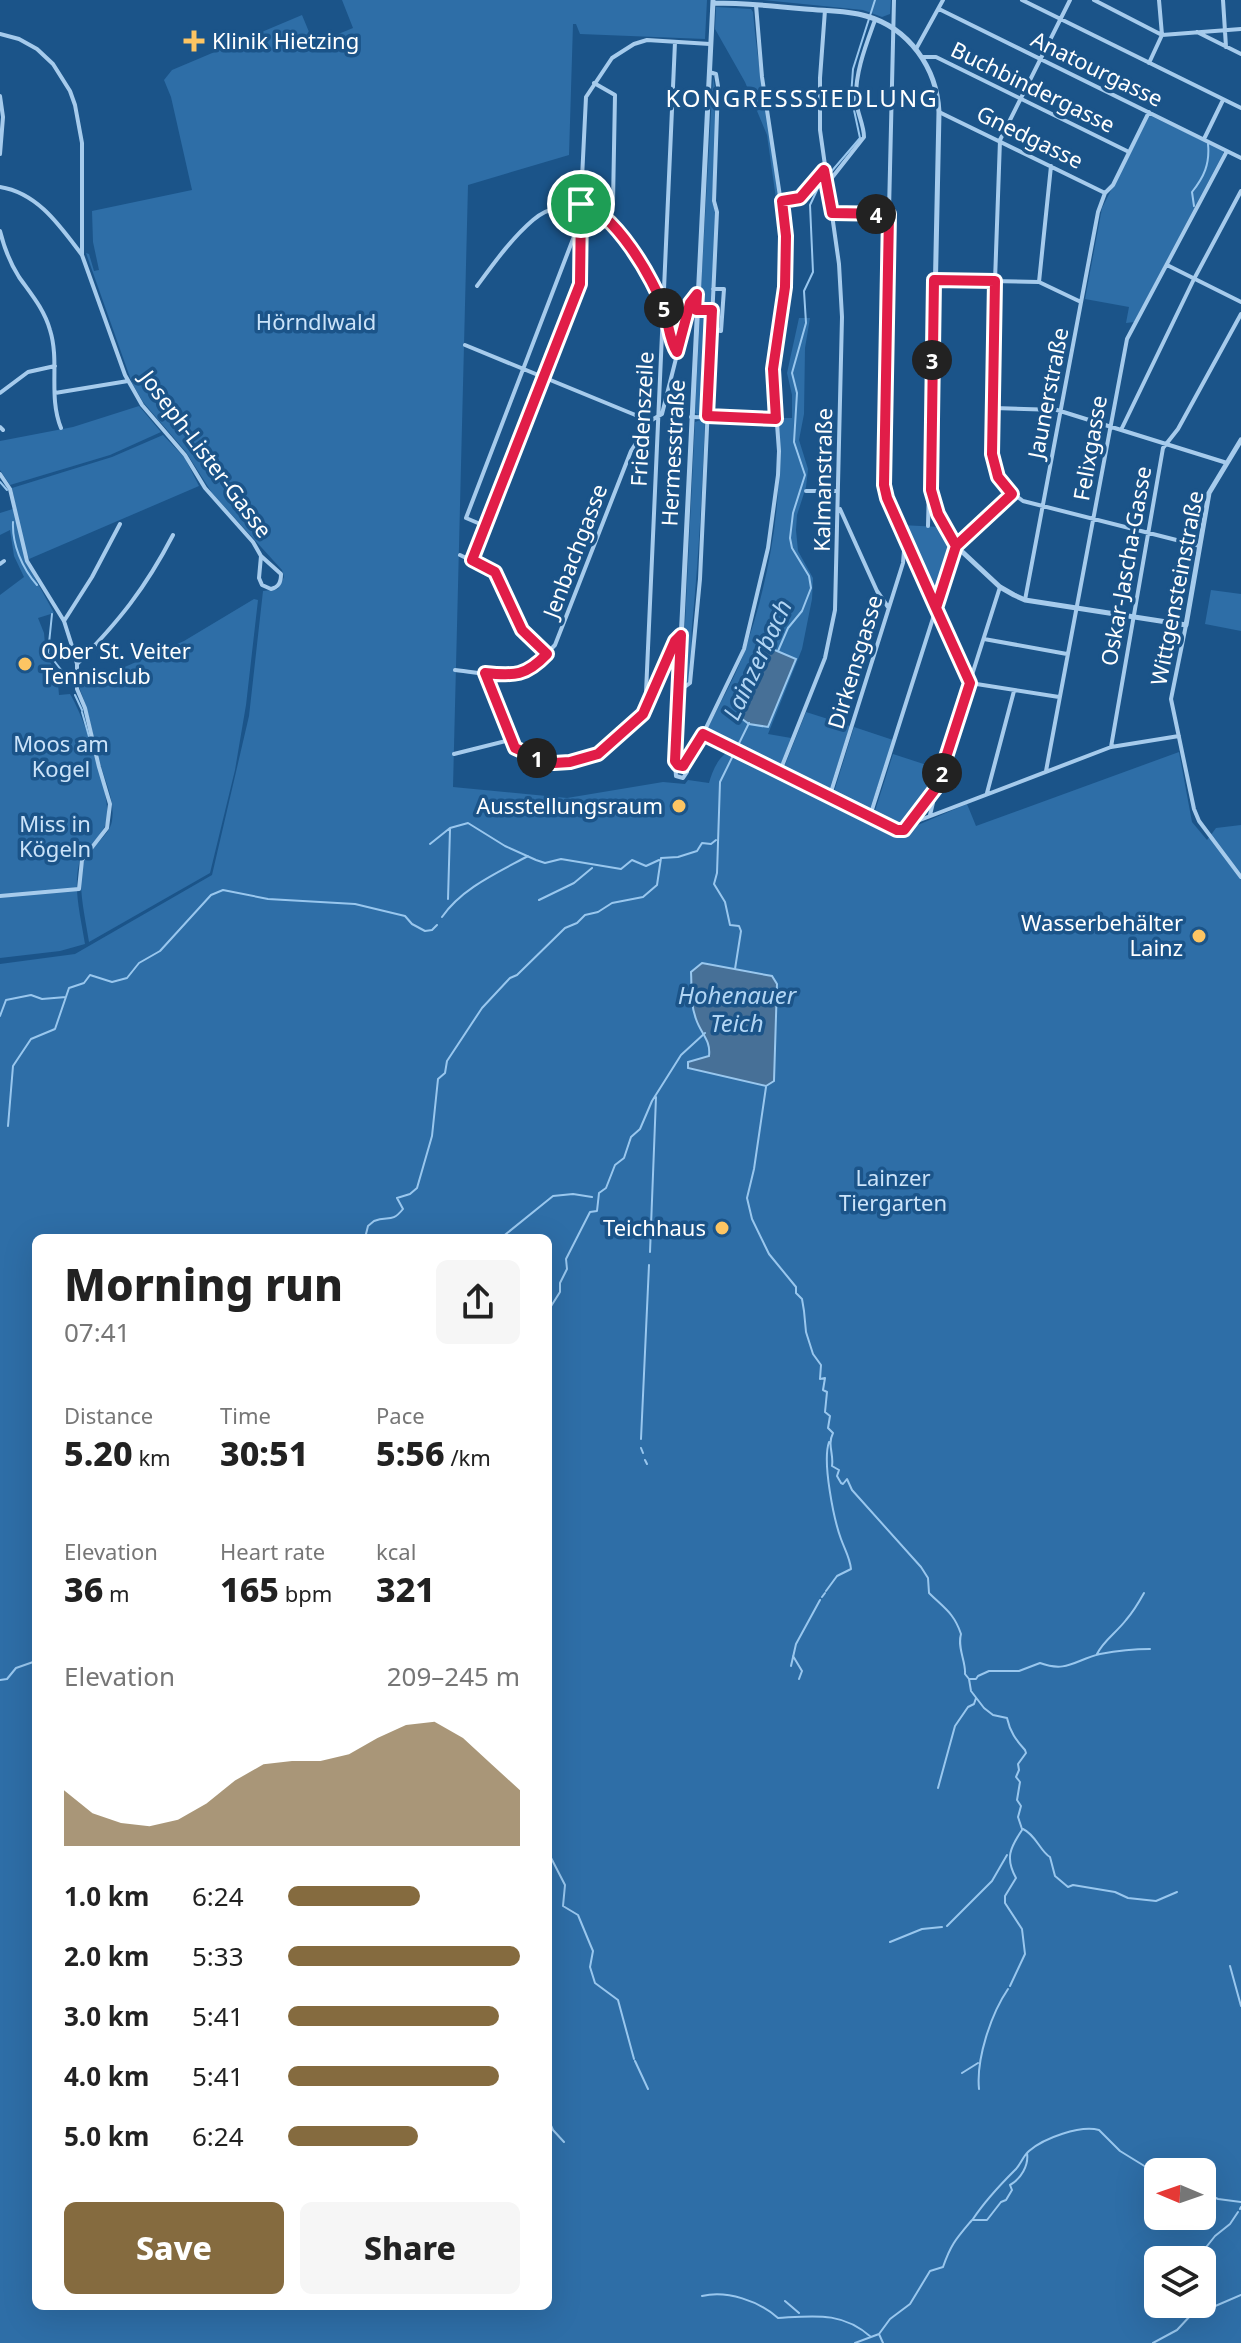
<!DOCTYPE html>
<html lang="en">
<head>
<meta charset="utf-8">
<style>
	body { margin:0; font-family:"Noto Sans",sans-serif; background:#f6f6f6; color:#222; height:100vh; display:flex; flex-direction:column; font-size:30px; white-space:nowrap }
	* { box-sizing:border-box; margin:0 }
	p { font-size:26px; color:#767676 }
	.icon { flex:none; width:44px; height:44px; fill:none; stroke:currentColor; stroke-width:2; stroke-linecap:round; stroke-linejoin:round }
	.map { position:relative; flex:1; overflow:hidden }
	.panel { position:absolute; left:32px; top:1234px; width:520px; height:1076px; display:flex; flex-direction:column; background:#fff; border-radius:12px; box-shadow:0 8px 32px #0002 }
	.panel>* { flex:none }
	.needle { width:52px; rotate:272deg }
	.buttons { position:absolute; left:1144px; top:2158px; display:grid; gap:16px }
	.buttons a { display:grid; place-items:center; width:72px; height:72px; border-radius:12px; background:#fff; box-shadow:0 8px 32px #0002; font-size:40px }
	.pin { position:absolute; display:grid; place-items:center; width:68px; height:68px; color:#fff; margin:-34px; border:4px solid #fff; border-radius:50%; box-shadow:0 2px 8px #0007 }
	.km { position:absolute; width:40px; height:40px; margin:-20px; border-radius:50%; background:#222; color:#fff; font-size:22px; line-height:40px; text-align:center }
	.round { display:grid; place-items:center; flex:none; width:84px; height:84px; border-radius:12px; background:#f6f6f6 }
	.overview { display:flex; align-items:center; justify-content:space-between; height:136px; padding:0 32px }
	h1 { font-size:44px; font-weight:800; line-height:60px }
	.metrics { display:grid; grid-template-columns:repeat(3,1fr); gap:12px; height:136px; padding:8px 32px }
	.metrics div { display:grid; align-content:center }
	.metrics b { font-size:34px; font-weight:800 }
	.metrics small { font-size:22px; font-weight:400 }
	.metrics p { font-size:22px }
	.chart { height:224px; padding:16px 32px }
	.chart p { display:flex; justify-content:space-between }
	.chart svg { width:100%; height:144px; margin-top:8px; fill:#856b3f; opacity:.7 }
	.cta { display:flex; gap:16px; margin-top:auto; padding:16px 32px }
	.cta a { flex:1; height:92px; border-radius:12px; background:#856b3f; color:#fff; font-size:32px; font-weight:800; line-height:92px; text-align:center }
	.cta a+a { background:#f6f6f6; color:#222 }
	ul { padding:0 32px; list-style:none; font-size:26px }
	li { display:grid; grid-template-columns:128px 96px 1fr; align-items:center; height:60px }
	li i { height:20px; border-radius:10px; background:#856b3f }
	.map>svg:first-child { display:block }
	.green { fill:#2e6ea7; fill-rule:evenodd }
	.water { fill:#477097; stroke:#99c7ee; stroke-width:2 }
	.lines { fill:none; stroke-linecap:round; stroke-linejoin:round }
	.stream { stroke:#99c7ee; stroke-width:2 }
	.minor { stroke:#a6cbec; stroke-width:4 }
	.tertiary { stroke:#a6cbec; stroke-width:5 }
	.route-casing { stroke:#fff; stroke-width:16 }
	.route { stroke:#e11d48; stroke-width:10 }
	.poi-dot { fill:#fdc563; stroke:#1b5489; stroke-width:3 }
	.labels { text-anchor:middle; stroke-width:7; stroke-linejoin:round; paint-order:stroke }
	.poi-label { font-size:22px; fill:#fff; stroke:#1b5489; text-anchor:end }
	.street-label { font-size:22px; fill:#fff; stroke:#1b5489 }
	.park-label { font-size:22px; fill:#cbe3f9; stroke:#1b5489 }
	.neighbourhood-label { font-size:24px; letter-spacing:2px; fill:#fff; stroke:#1b5489 }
	.water-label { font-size:24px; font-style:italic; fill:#b1d5f4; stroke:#1b5489 }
</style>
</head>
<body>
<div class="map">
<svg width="1241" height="2343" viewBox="0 0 1241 2343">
	<rect width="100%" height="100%" fill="#1b5489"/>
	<path class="green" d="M342,0H707L705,39L580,34L576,24H573L569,155L468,185L453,787L567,798L663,782L685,784L688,780L709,783C712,772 718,756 731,750L902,837L913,827L967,804L976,826L1179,752L1192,822L1207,840L1216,828L1241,825V2343H0V964L75,954L212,875L249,716L263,591L278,589L284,577L282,570L212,493L186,452L143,402L132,383L86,253L89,254L94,271L99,270L93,242L92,211L192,190L171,97L164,80L172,70L302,15L314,44L353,28ZM36,1238H548V2306H36ZM1158,2172H1202V2216H1158ZM1158,2260H1202V2304H1158Z
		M763,0H891L890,14L882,17L863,10Z
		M716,7L751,9L753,12C761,111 793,214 778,315L781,234L767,135L745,82L715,29Z
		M713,77L717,98L712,202L716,213L711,307L705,308L700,306Z
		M1151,116L1223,150V154L1134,322L1126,323L1129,307L1085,299L1102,208L1148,117Z
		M702,312H708L710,318L706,415L700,416L695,413L700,313Z
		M799,318H810L805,348L804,414L799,440L808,469L806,487L797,515L796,530L798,551L813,578L812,599L802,649L768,734L791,738L780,766L775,767L708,733L707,730C718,706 732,683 742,658C769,584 785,497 777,418H792V395L787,373Z
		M139,406L161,432L110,455L10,485L0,470V441L73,427Z
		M703,419L705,421C702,489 699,557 692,626C690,643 696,673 685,686L682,684L695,422Z
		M163,435L185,458L199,486L29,559L24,546L25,560L54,613L38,618L44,633L46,656L64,683L58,684L59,695L70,694C83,714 114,801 106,823C101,839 83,848 79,864C73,889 81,918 85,944L60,951L0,958V595L24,577L14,556L10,530L0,535V513L16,508L12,488L112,457Z
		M901,525L940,527L950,550L936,588L931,587Z
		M1211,590L1241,594V631L1205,624Z
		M254,599L258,600L246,705L235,770L210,873L89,942C86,921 76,881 84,861C90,846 109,837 112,821C115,801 106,784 101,766C93,739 90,713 79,687L184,641Z
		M806,712L850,726L829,791L827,792L785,769V765Z
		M854,727L893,740L869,812L849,803V800L846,802L833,795Z
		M893,754L939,769L934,785L902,828L874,814Z"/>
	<path class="water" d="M763,645L796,659L768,727L749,724L738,716Z
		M702,963L772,976L777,984L774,1081L766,1086L688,1068V1062L709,1056C711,1040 701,1034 696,1019C690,1003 692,988 691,972Z"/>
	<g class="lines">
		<path class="stream" d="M1194,206L1192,192C1204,177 1210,164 1208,144
			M0,482L7,490
			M13,522C12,544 22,568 37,585
			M52,614L48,653L69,680
			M778,651L788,628L802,611L811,588L809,576L792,548L790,538L793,513L805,475L794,442L797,393L792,373L806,323L804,291L813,272L810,205L819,186L860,138L851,96L853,69L875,0
			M75,695L82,710
			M82,712L90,740
			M430,844L450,828L468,823L505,846L536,860L545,863L561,859L621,869L632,860L646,866L659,860
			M448,899L450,829
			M539,900L574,883L592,868
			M442,917C462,888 497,873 528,856
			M735,969L741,931L739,926L730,925L725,902L714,884L717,873L720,782L749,723
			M0,1016L6,1000L31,995L42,999L66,997
			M766,1087L754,1169L747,1198L752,1219L769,1254L796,1287V1293L802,1299L804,1311L806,1332L813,1354L821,1365L820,1379L825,1378L823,1390L827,1392L825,1412L830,1416L828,1428L833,1433C827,1445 834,1454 832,1466L839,1470L837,1476L841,1483L843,1484L847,1479L852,1490L921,1567L928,1578L929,1593C944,1608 954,1613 961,1634C957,1648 966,1661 965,1674L969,1679L971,1691L984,1708L993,1715L1007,1718C1010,1732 1016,1740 1025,1750L1026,1753L1018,1764L1019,1770L1016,1777L1020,1782L1017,1800L1021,1806L1018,1817L1022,1829
			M8,1126L13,1066L31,1039L55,1029L69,988L84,983L90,975L112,982L127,978L139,963L160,951L211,895L223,890L268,899L355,904L405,916L412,924L425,931L432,930L437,925
			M365,1238L368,1226L374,1221C388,1215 391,1224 403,1209L397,1198L410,1194L417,1188L432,1136L438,1079L445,1073L447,1061L482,1008L510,978L517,975L565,928L577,923L585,915L598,912L612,903L643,897L657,885L661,858L678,857L697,851L702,843L711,844L716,840
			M501,1238L553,1196L573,1194L592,1197
			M650,1252L656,1097
			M548,1311L560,1292V1283L567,1269L566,1259L590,1212L597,1211L599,1193L606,1188L615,1165L624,1158L631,1137L640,1129L652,1101L681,1055L705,1033
			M641,1439L649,1265
			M641,1448L643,1453
			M645,1460L647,1464
			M826,1591L837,1576L851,1569C850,1558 845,1550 841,1539C834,1520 822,1462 829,1442
			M822,1597L825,1593
			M1097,1654C1103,1641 1117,1632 1126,1620C1133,1612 1139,1602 1144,1593
			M793,1656L802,1671L799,1679
			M791,1666L796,1644L820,1600
			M970,1679H976L978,1676L989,1671H1019L1040,1663C1067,1673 1075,1660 1100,1654C1116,1651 1134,1649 1150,1649
			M0,1680L7,1679L16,1668L36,1661
			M938,1788L955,1726L968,1707L974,1704L976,1698
			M1023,1829C1036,1835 1040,1851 1050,1857L1055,1876L1068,1887L1073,1885L1115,1892L1128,1898L1156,1901L1177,1892
			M548,1852L565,1885L563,1906L578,1915L590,1944L593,1951L590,1967L595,1983L618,2000L634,2059
			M947,1926L992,1881L1007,1855
			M890,1942L922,1929L942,1927
			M1230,1966L1241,2006
			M1010,1986L1025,1954L1022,1929L1005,1903V1896L1016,1878C1005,1858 1010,1848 1022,1830
			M635,2061L648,2089
			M962,2073L978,2063
			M979,2089C976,2059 991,2014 1008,1989
			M548,2119L553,2130L564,2142
			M1202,2191L1218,2199L1241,2202
			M1240,2209L1241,2207
			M973,2219C985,2201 999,2186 1014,2171C1021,2165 1022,2157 1029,2151C1044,2138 1080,2125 1099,2130L1120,2151L1146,2167H1166L1169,2172
			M1196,2260L1215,2236L1230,2224L1238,2212
			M702,2296C727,2290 759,2301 778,2318C813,2316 842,2311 871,2337
			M785,2301L799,2313
			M879,2334L883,2343
			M855,2343L879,2334L890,2319L910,2304L930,2271L943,2267C951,2244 956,2239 972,2220H987L1001,2202L1006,2200L1012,2190L1010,2185C1021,2179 1029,2165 1027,2153
			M1153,2343L1177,2330L1191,2315L1206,2306L1213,2307L1241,2295"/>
		<path class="minor" d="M894,0L884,422V485L887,498L970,683L1059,697
			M1022,0L1241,108
			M1070,0L1000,140L995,281L994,466L1004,487L1023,501L1200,546
			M1094,0L1162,35L1241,29
			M1223,0L1226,47
			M939,9L1241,158
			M1197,32L1241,54
			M0,34L19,39L37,49L53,64L70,91L75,105L82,143V255L125,375L142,405L185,455L205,488L253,542L261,556L259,578L262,585L271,589C279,587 281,582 281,574L261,556
			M916,49L943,0
			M922,57H936L1129,152
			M1149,63L1162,35L1159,0
			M594,83L615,95L613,202L603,216
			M0,96L3,117L0,154
			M939,112L1105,193
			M1204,139L1223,100
			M827,184L864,137C864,125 857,113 856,100C855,72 866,45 875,20
			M0,187C38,193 60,226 82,255
			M782,201L800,198L824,170
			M832,213L889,214
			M0,231C4,247 10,263 19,277C31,294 44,309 50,330C60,362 48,396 61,428
			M1167,265L1241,302
			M936,280L1039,282L1081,302
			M1039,282L1051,166
			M477,286C494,263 511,239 533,220C541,213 550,209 561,207C568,206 578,202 585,204C620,215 647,276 663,306
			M696,310H712
			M665,315L677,352
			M712,330L721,331L724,289H713
			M465,345L650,421
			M0,393L28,372L55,366
			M55,393L128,381
			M994,408L1057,410L1227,463
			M691,417L776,419
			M0,427L3,430
			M1121,430L1194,279L1241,191
			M0,474L10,489L27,561L64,621L71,643L77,664V689L85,708L99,767L110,804L107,828L82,860L79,889L0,896
			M806,491H838
			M840,509L877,591L888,607
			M485,526L466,518L578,226
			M928,526L929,488
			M460,555L495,572L522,630L546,653
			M472,560L580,284V219L586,97L612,58L634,44L647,40L710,44
			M0,564L4,561
			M1025,600L1098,212L1105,193L1113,185L1149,112
			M64,621L92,577L120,524
			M1186,625L1171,699L1194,809L1199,821L1241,877
			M984,639L1067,654
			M77,664C119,621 145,589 173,535
			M455,670C506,676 517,685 555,645L631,451L650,421L662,414L690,303L697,294
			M485,673L515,748L554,763L570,762L598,754L643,714L675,641L681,635
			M678,692L690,683L700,579L717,212L714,201L718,86L716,74L709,72
			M649,701L646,693L675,42
			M703,734L897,830H904L936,788L1000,587
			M1111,747L1163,448L1178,429L1241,314
			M454,754L510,740
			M675,761L676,776L683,778L687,772L683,766L703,734L744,649L768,548L778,475L779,451L773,369L785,287L786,236L762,77L756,5
			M780,771L825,658L835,610L842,317L839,264L820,130V78L825,10
			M1046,771L1127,339L1227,151
			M987,793L1014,691
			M830,795L903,563L905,539
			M930,815L936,790
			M870,816L956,546L1012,494
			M912,823L1111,747L1179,736"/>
		<path class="tertiary" d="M713,3C744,3 775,6 805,9C825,11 846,10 866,16C909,28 937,68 939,112L931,490L938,514L956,546L1000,587L1014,595L1025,600L1186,625L1209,493L1241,440
			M683,766L678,765L675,761L713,1"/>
	</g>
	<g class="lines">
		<defs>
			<path id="route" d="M581,204L580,284L472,560L495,572L522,630L547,654C526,676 515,676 485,673L515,748L540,759L554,763L570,762L598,754L643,714L675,641L681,635L675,761L678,765L683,766L703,734L897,830H904L936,788L970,683L936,608L956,546L1012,494L998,477L992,454L995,281L934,280L931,490L938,514L956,546L936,608L887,498L884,485L889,214L832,213L824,170L800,198L782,201L786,236L785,287L773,369L776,419L707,416L712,310H696L697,294L690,303L677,352C669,340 669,324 664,310C654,279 614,211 581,204"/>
		</defs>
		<use href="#route" class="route-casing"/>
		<use href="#route" class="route"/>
	</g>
	<g class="poi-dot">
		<path d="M190 29h8v8h8v8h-8v8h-8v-8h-8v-8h8z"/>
		<circle cx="25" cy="664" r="8"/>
		<circle cx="679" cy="806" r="8"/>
		<circle cx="1199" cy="936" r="8"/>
		<circle cx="722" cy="1228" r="8"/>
	</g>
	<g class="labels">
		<g class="poi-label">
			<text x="212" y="49" text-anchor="start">Klinik Hietzing</text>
			<text x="41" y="659" text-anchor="start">Ober St. Veiter<tspan x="41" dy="25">Tennisclub</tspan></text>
			<text x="663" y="814">Ausstellungsraum</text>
			<text x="1183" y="931">Wasserbehälter<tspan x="1183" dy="25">Lainz</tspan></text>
			<text x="706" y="1236">Teichhaus</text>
		</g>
		<g class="street-label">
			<text transform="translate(1097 69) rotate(26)" y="8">Anatourgasse</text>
			<text transform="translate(1033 87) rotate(26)" y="8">Buchbindergasse</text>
			<text transform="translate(1030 137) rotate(26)" y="8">Gnedgasse</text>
			<text transform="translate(1048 393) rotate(-79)" y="8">Jaunerstraße</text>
			<text transform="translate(642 419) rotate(-87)" y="8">Friedenszeile</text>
			<text transform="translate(1090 448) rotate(-80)" y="8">Felixgasse</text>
			<text transform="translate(673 453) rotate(-87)" y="8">Hermesstraße</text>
			<text transform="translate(206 454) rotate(53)" y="8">Joseph-Lister-Gasse</text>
			<text transform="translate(823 480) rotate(-89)" y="8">Kalmanstraße</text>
			<text transform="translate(575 551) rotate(-69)" y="8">Jenbachgasse</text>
			<text transform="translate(1126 566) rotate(-80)" y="8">Oskar-Jascha-Gasse</text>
			<text transform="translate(1177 588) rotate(-79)" y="8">Wittgensteinstraße</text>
			<text transform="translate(855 662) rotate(-73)" y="8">Dirkensgasse</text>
		</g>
		<g class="park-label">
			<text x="316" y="330">Hörndlwald</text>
			<text x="61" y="752">Moos am<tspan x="61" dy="25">Kogel</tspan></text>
			<text x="55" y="832">Miss in<tspan x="55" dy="25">Kögeln</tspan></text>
			<text x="893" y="1186">Lainzer<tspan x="893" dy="25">Tiergarten</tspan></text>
		</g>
		<g class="neighbourhood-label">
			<text x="802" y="107">KONGRESSSIEDLUNG</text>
		</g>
		<g class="water-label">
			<text transform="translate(758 660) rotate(-65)" y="8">Lainzerbach</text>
			<text x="737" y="1004">Hohenauer<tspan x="737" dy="28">Teich</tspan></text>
		</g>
	</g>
</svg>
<div class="buttons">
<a><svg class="needle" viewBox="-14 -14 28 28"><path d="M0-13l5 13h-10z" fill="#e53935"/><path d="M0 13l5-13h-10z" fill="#767676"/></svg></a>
<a><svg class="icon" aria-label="layers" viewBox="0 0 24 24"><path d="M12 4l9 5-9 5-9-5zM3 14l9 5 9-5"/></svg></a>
</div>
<div class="pin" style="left:581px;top:204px;background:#1e9e55"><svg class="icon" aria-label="arrive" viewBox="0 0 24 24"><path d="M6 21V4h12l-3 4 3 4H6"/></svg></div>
<b class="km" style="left:537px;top:758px">1</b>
<b class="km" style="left:942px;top:773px">2</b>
<b class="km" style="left:932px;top:360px">3</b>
<b class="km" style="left:876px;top:214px">4</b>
<b class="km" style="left:664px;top:308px">5</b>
<section class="panel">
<div class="overview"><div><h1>Morning run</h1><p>07:41</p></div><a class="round"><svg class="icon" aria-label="share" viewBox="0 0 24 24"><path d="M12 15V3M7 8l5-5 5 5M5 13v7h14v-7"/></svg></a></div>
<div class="metrics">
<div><p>Distance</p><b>5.20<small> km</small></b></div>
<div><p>Time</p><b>30:51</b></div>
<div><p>Pace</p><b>5:56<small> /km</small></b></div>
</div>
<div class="metrics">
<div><p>Elevation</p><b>36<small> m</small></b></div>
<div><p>Heart rate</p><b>165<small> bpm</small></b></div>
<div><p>kcal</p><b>321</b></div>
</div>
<div class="chart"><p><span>Elevation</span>209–245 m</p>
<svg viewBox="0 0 160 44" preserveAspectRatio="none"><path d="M0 44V27L10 34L20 37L30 38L40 36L50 31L60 24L70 19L80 18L90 18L100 16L110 11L120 7L130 6L140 11L150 19L160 27V44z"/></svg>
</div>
<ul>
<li><b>1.0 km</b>6:24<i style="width:57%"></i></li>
<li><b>2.0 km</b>5:33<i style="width:100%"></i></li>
<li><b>3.0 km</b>5:41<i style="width:91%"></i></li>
<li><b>4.0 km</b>5:41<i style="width:91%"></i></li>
<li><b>5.0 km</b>6:24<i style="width:56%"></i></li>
</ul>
<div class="cta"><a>Save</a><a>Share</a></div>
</section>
</div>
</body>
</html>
